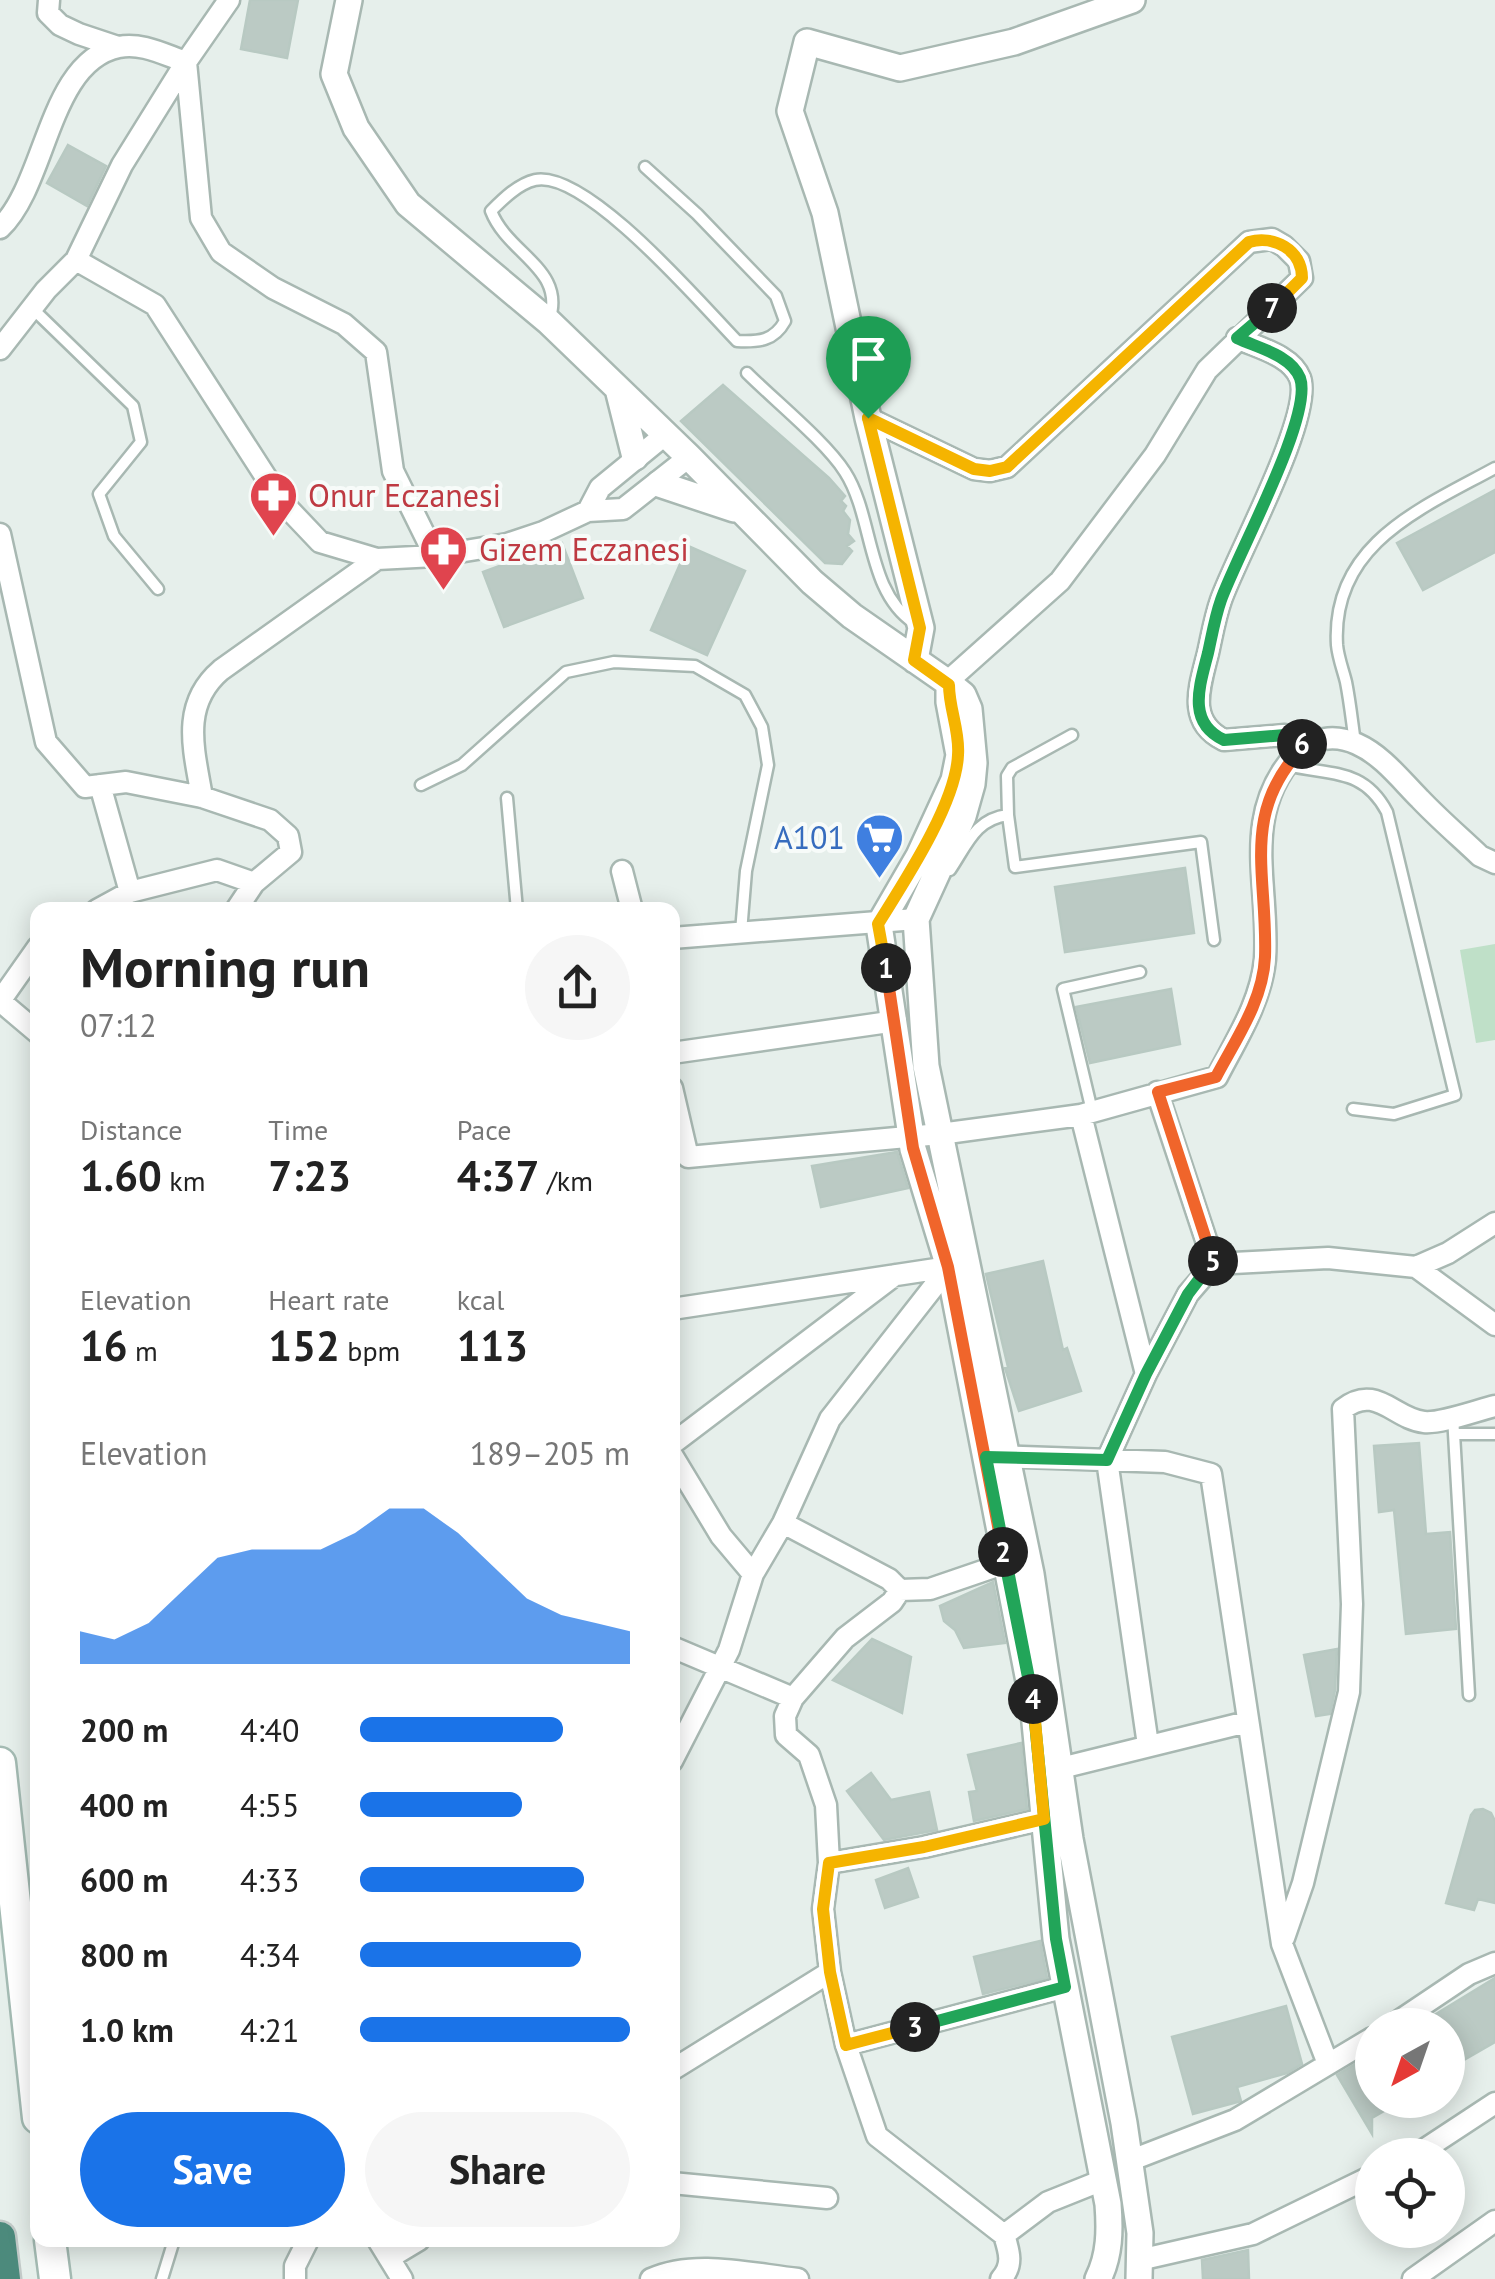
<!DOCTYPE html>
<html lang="en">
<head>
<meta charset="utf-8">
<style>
	body { margin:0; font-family:"PT Sans",sans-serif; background:#f6f6f6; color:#222; height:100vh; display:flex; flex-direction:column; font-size:38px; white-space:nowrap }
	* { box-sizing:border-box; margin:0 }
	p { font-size:32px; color:#767676 }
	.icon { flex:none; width:55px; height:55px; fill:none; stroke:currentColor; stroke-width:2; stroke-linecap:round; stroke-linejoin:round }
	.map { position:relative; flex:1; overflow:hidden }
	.panel { position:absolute; left:30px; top:902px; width:650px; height:1345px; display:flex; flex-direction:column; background:#fff; border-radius:20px; box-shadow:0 5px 25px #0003 }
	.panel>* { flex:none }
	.needle { width:65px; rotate:220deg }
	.controls { position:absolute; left:1355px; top:2008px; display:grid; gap:20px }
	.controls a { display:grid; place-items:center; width:110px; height:110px; border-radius:50%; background:#fff; box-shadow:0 5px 25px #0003; font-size:50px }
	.pin { position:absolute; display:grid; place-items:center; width:85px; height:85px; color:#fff; margin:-102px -42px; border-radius:50% 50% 50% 0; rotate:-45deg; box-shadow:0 0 10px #0007 }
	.pin .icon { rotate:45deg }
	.km { position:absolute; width:50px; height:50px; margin:-25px; border-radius:50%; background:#222; color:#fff; font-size:28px; line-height:50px; text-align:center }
	.round { display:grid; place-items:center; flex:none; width:105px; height:105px; border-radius:52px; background:#f6f6f6 }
	.head { display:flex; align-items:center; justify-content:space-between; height:170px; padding:0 50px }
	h1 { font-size:55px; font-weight:800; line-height:75px }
	.metrics { display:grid; grid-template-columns:repeat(3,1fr); gap:15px; height:170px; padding:10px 50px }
	.metrics div { display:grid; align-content:center }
	.metrics b { font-size:42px; font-weight:800 }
	.metrics small { font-size:28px; font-weight:400 }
	.metrics p { font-size:28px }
	.chart { height:280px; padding:20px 50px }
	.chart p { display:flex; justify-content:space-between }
	.chart svg { width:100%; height:180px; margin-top:10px; fill:#1a73e8; opacity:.7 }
	.button { display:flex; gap:20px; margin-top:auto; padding:20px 50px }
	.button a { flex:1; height:115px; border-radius:60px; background:#1a73e8; color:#fff; font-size:40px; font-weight:800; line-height:115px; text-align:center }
	.button a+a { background:#f6f6f6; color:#222 }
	ul { padding:0 50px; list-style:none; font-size:32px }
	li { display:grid; grid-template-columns:160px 120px 1fr; align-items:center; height:75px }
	li i { height:25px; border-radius:12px; background:#1a73e8 }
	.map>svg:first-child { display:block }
	.green { fill:#bfe0c8 }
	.building { fill:#bbcac4; stroke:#b8c9c2; stroke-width:2.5 }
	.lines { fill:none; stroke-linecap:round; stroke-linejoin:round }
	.service-casing { stroke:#a8b8b2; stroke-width:15 }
	.minor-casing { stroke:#a8b8b2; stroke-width:25 }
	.tertiary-casing { stroke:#a8b8b2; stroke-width:30 }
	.secondary-casing { stroke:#a4bbb3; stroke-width:35 }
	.trunk-casing { stroke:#c2cac8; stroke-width:35 }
	.service { stroke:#fff; stroke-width:10 }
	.minor { stroke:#fff; stroke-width:20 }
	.tertiary { stroke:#fff; stroke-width:25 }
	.secondary { stroke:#fff; stroke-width:30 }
	.trunk { stroke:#4c8a7c; stroke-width:30 }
	.split-1-casing { stroke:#fff; stroke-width:20 }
	.split-2-casing { stroke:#fff; stroke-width:20 }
	.split-3-casing { stroke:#fff; stroke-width:20 }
	.split-4-casing { stroke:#fff; stroke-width:20 }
	.split-5-casing { stroke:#fff; stroke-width:20 }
	.split-6-casing { stroke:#fff; stroke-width:20 }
	.split-7-casing { stroke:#fff; stroke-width:20 }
	.split-8-casing { stroke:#fff; stroke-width:20 }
	.split-1 { stroke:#f5b400; stroke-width:12 }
	.split-2 { stroke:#f0652b; stroke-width:12 }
	.split-3 { stroke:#22a559; stroke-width:12 }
	.split-4 { stroke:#f5b400; stroke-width:12 }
	.split-5 { stroke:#22a559; stroke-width:12 }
	.split-6 { stroke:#f0652b; stroke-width:12 }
	.split-7 { stroke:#22a559; stroke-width:12 }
	.split-8 { stroke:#f5b400; stroke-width:12 }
	.labels { text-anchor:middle; stroke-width:8; stroke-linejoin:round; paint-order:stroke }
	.health-label { font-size:32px; fill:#be3a42; stroke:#f7fbf9; text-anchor:start }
	.shop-label { font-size:32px; fill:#366cbe; stroke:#f7fbf9; text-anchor:end }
</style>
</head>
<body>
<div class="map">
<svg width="1495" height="2279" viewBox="0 0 1495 2279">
	<rect width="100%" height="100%" fill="#e6efeb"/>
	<path class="green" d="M1495,944V1040L1476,1043L1460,950Z"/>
	<path class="building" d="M250,0H298L287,58L241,49Z
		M68,145L106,166L87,206L47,183Z
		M723,385L829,478L845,496L841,501L846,506L843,511L850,520L848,534L854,541L847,546L852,551L842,564L825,563L681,421Z
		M1495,490V552L1423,590L1397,543Z
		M562,543L583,598L504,627L483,572Z
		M688,546L745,571L707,655L651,630Z
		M1185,868L1194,933L1065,952L1055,887Z
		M1171,989L1180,1044L1090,1063L1076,1007Z
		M897,1152L908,1188L821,1207L812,1166Z
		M1043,1261L1063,1350L1067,1348L1081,1391L1019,1411L1005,1368L1008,1367L986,1274Z
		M1419,1443L1426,1534L1450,1532L1456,1629L1406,1634L1394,1510L1379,1512L1374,1446Z
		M993,1582L1005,1643L964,1648L955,1630L944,1621L940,1606Z
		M872,1639L911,1657L902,1713L833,1680Z
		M1337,1649L1335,1690L1330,1714L1316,1716L1304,1655Z
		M1021,1743L1027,1809L974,1821L969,1792L977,1791L968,1755Z
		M871,1773L891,1800L929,1792L937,1830L884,1840L847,1791Z
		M1483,1809L1491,1813L1495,1821V1903L1478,1899L1474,1910L1446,1903L1471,1815L1475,1810Z
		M908,1868L918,1897L885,1908L876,1880Z
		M1040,1941L1047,1978L983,1994L974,1957Z
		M1495,1978V2042L1448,2069V2025H1418Z
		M1286,2006L1302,2064L1287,2073L1237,2087L1241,2101L1193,2114L1172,2037Z
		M1372,2054V2100H1403L1372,2118V2134L1337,2075Z
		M1248,2250L1249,2279H1203L1202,2260Z"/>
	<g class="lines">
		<defs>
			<path id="service" d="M32,308L133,406L141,442L99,494L114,536L158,589
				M549,321C567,269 508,255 491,211C503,199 518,184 535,180C586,169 701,304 737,341C759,342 774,341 785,321L776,296L697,214L645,167
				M747,373C774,400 826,442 845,472C874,517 866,591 914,623
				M1355,743C1352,722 1350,702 1346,682C1343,670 1338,657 1337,645C1331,544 1422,508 1495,468
				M1287,765C1330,776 1363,767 1387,812L1455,1095L1394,1114L1353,1109
				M421,785L462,765L566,672L614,662L695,666L745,695L762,727L768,765L746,871L741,932
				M507,798L517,910
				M1008,815L1007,776L1012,768L1072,735
				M950,870C967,845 975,819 1008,815L1015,867L1201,842L1214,940
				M1092,1111L1063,989L1140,972
				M1453,1416L1469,1695
				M1455,1434H1495
				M162,2279L174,2240"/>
			<path id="minor" d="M49,0L48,13L60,25L79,34L118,47
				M186,62L201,218L221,252L273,288L344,324L376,352L393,471L435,556
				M0,228C47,184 48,61 119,47C141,42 165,55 186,62
				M76,260L155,305L282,502L320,542L377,559L435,556L507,544L543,532L588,511L623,509L689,457
				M1237,338C1258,348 1291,355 1300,378C1314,415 1236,557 1221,600C1215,617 1212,635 1208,653C1200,686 1186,721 1224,740L1285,735L1304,746
				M0,349L46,290L76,260L122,165L186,62L229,0
				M868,418L974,469L990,471L1007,467L1249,242L1272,239L1284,246L1299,261L1302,278L1207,370L1155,455L1060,581L947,682
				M588,511L600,488L666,434
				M0,534L46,742L85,787L126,782L202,797L270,820L288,836L291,852L254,883L236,910
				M100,785L130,892
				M202,797C194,750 180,705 221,670L377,559
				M622,871L632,910
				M97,910L130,892L217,870L254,883
				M672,938L916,919
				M0,1001L38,947
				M0,1001L38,1033
				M672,1053L896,1021
				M672,1088L688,1157L940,1134L1081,1115L1217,1077C1236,1040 1261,1002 1265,959C1270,886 1240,816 1295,755C1312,737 1335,734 1357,744C1382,755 1401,780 1420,799C1439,819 1460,837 1480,856L1495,863
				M1157,1092L1214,1264
				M1081,1115L1146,1374L1107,1460L1148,1745
				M1416,1267L1448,1253L1495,1223
				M672,1309L949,1267
				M1146,1374L1188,1294L1214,1264L1328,1258L1416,1267L1495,1325
				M672,1444L895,1275
				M672,1455L721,1536L753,1574
				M994,1456L1165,1462L1211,1474L1282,1944L1328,2064
				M783,1523L889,1579L900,1590L930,1589L1006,1563
				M900,1590L892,1602L845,1638L793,1698L785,1716L786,1735L809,1755L826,1805L829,1863L823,1909L830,1972L846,2045L877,2136L1004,2235C1009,2251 1014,2265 1001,2279
				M672,1647L793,1698
				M672,1761L729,1650L753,1574L783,1523L830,1419L949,1267
				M1061,1768L1247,1722
				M829,1863L924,1847L1044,1819
				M1284,1938L1303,1883L1349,1692L1352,1604L1343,1409C1376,1383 1394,1419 1424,1422C1440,1424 1478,1410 1495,1406
				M1393,2025L1469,1974L1495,1963
				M846,2045L1065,1987
				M672,2070L830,1972
				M1416,2155L1495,2103
				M1129,2161L1235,2120L1372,2038
				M672,2183L827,2198
				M1004,2235L1048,2202L1103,2180
				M378,2240L402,2279
				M389,2258L419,2240
				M1139,2260L1253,2234L1372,2176
				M295,2279V2266L308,2240
				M651,2279C695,2259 751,2274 798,2279
				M1413,2279L1495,2221"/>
			<path id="tertiary" d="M349,0L334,74L356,128L408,204L549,322L689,457L812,582L852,616L947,682L963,695L969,709L974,763L972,784L963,816L916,919L926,1066L1031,1574L1070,1839L1124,2123L1140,2233L1139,2279
				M619,393L635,457
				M659,484L734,509
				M915,660L921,628L868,418L825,213L790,111L807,42L900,68L1014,42L1132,0
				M949,685V702L959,755L954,780L919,856L879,925L913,1149L949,1267L1033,1702L1056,1939L1108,2204C1110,2230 1110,2255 1098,2279"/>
			<path id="secondary" d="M0,1763L38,2118
				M50,2240L55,2279"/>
			<path id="trunk" d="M0,2237L5,2279"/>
		</defs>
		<use href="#service" class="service-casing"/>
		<use href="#minor" class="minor-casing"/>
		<use href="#tertiary" class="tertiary-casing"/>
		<use href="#secondary" class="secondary-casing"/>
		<use href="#trunk" class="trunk-casing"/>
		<use href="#service" class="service"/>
		<use href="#minor" class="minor"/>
		<use href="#tertiary" class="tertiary"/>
		<use href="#secondary" class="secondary"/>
		<use href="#trunk" class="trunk"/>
	</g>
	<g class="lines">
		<defs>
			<path id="split-1" d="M868,418L920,628L914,660L949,685C949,709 960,731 958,755C956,804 904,882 878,924L886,968"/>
			<path id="split-2" d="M886,968L913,1148L948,1267L1003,1552"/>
			<path id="split-3" d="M915,2027L1065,1987L1056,1939L1033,1702L1003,1552"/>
			<path id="split-4" d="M915,2027L846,2045L830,1972L823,1909L829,1863L924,1847L1044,1819L1033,1699"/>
			<path id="split-5" d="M1033,1699L986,1457L1107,1460L1146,1374L1188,1294L1213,1261"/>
			<path id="split-6" d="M1213,1261L1158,1092L1216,1077C1236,1039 1263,1001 1265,957C1268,875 1239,813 1304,746L1302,744"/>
			<path id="split-7" d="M1272,308L1237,338C1258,348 1291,355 1300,378C1314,415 1236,557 1221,600C1215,617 1212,635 1208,653C1200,685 1186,722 1224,740L1285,735L1302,744"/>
			<path id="split-8" d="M868,418L974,469L990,471L1007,467L1249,242C1273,235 1302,249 1302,278L1272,308"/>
		</defs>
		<use href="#split-1" class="split-1-casing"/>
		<use href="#split-2" class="split-2-casing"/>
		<use href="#split-3" class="split-3-casing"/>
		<use href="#split-4" class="split-4-casing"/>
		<use href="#split-5" class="split-5-casing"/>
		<use href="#split-6" class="split-6-casing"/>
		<use href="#split-7" class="split-7-casing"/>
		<use href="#split-8" class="split-8-casing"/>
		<use href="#split-1" class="split-1"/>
		<use href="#split-2" class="split-2"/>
		<use href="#split-3" class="split-3"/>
		<use href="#split-4" class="split-4"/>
		<use href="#split-5" class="split-5"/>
		<use href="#split-6" class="split-6"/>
		<use href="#split-7" class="split-7"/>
		<use href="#split-8" class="split-8"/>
	</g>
	<defs>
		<symbol id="pharmacy-pin" viewBox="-11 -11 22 30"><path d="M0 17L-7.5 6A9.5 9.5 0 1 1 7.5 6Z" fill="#e0444e" stroke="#f7fbf9"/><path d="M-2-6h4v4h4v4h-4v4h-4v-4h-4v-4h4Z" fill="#fff"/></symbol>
		<symbol id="supermarket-pin" viewBox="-11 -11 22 30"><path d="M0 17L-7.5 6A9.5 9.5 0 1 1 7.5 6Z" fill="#3f7fe0" stroke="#f7fbf9"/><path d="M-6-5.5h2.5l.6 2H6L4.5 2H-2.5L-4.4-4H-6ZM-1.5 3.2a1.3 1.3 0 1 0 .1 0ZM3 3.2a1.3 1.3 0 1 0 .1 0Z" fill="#fff"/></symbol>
	</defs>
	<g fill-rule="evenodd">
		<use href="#pharmacy-pin" x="246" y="468" width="55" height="75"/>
		<use href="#pharmacy-pin" x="416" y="522" width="55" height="75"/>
		<use href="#supermarket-pin" x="852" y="810" width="55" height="75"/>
	</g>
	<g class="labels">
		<g class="health-label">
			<text x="308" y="507">Onur Eczanesi</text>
			<text x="479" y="561">Gizem Eczanesi</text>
		</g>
		<g class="shop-label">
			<text x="845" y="849">A101</text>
		</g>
	</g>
</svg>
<div class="controls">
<a><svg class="needle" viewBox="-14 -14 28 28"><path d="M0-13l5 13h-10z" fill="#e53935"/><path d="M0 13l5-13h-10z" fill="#767676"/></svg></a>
<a><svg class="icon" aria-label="locate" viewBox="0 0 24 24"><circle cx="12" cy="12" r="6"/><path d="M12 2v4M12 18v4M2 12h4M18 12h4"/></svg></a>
</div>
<div class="pin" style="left:868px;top:418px;background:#1e9e55"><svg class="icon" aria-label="arrive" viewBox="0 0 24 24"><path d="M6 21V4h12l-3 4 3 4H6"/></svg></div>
<b class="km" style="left:886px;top:968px">1</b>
<b class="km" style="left:1003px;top:1552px">2</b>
<b class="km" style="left:915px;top:2027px">3</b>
<b class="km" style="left:1033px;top:1699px">4</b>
<b class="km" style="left:1213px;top:1261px">5</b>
<b class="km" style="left:1302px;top:744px">6</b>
<b class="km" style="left:1272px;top:308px">7</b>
<section class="panel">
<div class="head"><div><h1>Morning run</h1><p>07:12</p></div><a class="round"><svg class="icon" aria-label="share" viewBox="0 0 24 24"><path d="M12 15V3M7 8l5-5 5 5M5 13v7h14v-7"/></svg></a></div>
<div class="metrics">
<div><p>Distance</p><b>1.60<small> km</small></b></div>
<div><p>Time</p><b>7:23</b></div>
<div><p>Pace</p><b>4:37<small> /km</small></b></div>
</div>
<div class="metrics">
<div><p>Elevation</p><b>16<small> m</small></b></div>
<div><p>Heart rate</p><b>152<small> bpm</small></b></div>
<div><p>kcal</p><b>113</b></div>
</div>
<div class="chart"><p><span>Elevation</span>189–205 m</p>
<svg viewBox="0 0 160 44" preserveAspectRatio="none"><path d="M0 44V36L10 38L20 34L30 26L40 18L50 16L60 16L70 16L80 12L90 6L100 6L110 12L120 20L130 28L140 32L150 34L160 36V44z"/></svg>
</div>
<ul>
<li><b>200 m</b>4:40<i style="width:75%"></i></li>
<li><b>400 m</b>4:55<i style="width:60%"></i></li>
<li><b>600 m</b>4:33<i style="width:83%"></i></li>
<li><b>800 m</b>4:34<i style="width:82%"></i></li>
<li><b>1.0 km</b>4:21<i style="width:100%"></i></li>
</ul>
<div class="button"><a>Save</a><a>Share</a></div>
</section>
</div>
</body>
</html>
